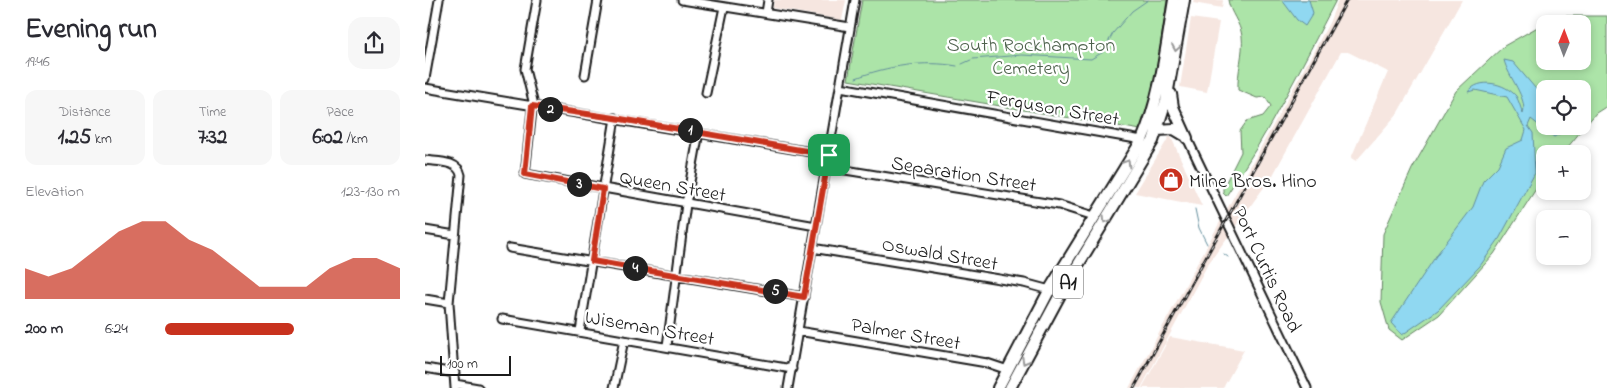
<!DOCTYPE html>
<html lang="en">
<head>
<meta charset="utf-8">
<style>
	body { margin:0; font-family:"Indie Flower",sans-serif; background:#f7f7f7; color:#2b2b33; height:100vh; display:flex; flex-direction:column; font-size:19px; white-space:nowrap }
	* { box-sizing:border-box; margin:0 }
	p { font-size:16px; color:#7c7c81 }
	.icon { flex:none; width:28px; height:28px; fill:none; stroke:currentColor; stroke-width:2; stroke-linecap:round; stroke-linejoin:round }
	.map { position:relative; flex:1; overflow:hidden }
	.drawer { display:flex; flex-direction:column; background:#fff; width:425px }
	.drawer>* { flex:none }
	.needle { width:32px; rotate:1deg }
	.buttons { position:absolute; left:1111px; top:15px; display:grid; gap:10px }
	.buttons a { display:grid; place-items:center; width:55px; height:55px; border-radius:10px; background:#fff; box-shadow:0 2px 8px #0003; font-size:25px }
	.scale { position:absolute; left:15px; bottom:12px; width:71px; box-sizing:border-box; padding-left:5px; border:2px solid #1c1c1c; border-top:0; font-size:14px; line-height:18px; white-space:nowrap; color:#1c1c1c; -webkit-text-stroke:4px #fff; paint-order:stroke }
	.pin { position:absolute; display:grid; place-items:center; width:42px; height:42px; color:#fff; margin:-21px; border-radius:10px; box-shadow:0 2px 8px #0006 }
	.km { position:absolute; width:25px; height:25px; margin:-12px; border-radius:50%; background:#222; color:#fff; font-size:14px; line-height:25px; text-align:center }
	.round { display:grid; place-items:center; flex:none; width:52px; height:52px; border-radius:15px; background:#f7f7f7 }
	.head { display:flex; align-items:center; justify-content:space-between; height:85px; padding:0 25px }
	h1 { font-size:28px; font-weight:700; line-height:38px }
	.figures { display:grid; grid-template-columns:repeat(3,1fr); gap:8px; height:85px; padding:5px 25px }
	.figures div { display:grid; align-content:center; border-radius:12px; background:#f7f7f7; text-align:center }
	.figures b { font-size:21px; font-weight:700 }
	.figures small { font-size:14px; font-weight:400 }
	.figures p { font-size:14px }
	.chart { height:140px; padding:10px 25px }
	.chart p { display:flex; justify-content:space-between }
	.chart svg { width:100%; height:90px; margin-top:5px; fill:#c8321e; opacity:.7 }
	ul { padding:0 25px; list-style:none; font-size:16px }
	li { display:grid; grid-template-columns:80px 60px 1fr; align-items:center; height:38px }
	li i { height:12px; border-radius:6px; background:#c8321e }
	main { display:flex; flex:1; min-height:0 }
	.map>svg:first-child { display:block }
	.built { fill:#f6e6e0 }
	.green { fill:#ace4a8; stroke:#648062; fill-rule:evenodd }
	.water { fill:#90d8f1; stroke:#628d9c }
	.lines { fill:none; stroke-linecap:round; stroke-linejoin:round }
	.stream { stroke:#628d9c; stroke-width:1 }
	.minor-casing { stroke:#1c1c1c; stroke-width:11 }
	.highway-casing { stroke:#1c1c1c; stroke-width:14 }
	.minor { stroke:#fff; stroke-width:7 }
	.highway { stroke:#fff; stroke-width:10 }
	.rail-casing { stroke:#1c1c1c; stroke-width:3 }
	.rail { stroke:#fff; stroke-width:1; stroke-dasharray:4; stroke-linecap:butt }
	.oneway { stroke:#999 }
	.route-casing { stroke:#fff; stroke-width:10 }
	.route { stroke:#c8321e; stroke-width:6 }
	.labels { text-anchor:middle; stroke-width:4.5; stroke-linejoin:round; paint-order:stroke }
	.shield { fill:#fff; stroke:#606060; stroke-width:1 }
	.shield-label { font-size:19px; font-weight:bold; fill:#1c1c1c }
	.park-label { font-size:20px; fill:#4e624d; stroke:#fff }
	.street-label { font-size:20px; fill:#1c1c1c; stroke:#fff }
	.poi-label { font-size:20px; fill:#1c1c1c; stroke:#fff; text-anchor:start }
</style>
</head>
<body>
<main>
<section class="drawer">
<div class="head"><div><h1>Evening run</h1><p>19:46</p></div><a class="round"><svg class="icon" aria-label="share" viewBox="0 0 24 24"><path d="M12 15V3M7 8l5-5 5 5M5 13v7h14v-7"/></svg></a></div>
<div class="figures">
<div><p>Distance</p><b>1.25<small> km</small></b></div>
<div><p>Time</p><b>7:32</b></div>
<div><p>Pace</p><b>6:02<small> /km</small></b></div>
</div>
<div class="chart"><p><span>Elevation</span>123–130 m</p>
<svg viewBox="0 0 160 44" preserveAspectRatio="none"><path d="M0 44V29L10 33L20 29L30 20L40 11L50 6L60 6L70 15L80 20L90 29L100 38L110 38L120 38L130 29L140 24L150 24L160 29V44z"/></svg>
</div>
<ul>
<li><b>200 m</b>6:24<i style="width:55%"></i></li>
</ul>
</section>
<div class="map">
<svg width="1182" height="388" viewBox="0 0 1182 388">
	<rect width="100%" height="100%" fill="#fff"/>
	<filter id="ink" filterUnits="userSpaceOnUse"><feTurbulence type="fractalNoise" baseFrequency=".02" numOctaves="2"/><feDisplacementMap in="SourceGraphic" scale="10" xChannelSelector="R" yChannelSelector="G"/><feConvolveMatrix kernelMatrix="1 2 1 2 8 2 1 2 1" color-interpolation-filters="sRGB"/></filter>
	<g filter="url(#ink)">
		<path class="built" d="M349,0H421L417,20L348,8Z
			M769,0H798L797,8L768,3Z
			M913,0H1037L972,114L931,161L926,158L963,72L923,52H916L848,175L783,264L716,388H704L904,23Z
			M766,18L794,22L782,92L755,87Z
			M744,137H746L777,206L710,193Z
			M745,337L819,350L798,388H717Z"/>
		<path class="green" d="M437,0H742L727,102L716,130L423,80Z
			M803,0H911C877,66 843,134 801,196L798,193V188L816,152L815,131L822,121L838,116L846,106L840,97L832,98L813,90C812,72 819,53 817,36C815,22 805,13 803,0Z
			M1132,16H1182V106L1171,113L1137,154H1120V175L1069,254L1014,315L977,340L964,330L956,302L958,234L987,169L1031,91L1079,46ZM1120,24H1158V61H1120ZM1120,89H1158V126H1120Z"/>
		<path class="water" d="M857,0H884L888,13L880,26L872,20Z
			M1079,60L1088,62L1116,95L1120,94V126H1132L1136,133L1129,137L1106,119L1103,126L1108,133L1110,173L1074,239L1055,266L1013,310L977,335L966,323L1013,253L1048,207L1058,181L1073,166L1081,148L1098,140L1101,130L1082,97L1050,90L1043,92C1054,77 1080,83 1091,96C1094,101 1096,109 1098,114C1103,98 1083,77 1079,60Z"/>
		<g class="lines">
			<path class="stream" d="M537,64L548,59L597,55L666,59L678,52L688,33L707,11L723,0
				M431,78C462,66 499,60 532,66
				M770,209L774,228L782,244
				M799,254L803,257"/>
			<defs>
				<path id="minor" d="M112,0L100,69L108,101L100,174L391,226
					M257,0L425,27
					M341,13L343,0
					M160,75L173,0
					M0,79L14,0
					M415,87L717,140
					M0,88L404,155
					M281,93L299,7
					M762,138L882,388
					M0,160C12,162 33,160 36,175L24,303L30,388
					M402,167L634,205L669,216
					M0,230L30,235
					M85,248L379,297
					M387,248L599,283L636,293
					M0,299L24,303
					M77,319L367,369
					M155,331L190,118
					M373,331L562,363L583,370
					M242,346L261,204L274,132
					M0,368L30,373
					M30,384L53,388
					M189,388L199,340
					M363,388L430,0"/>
				<path id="highway" d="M746,94L748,107L762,138
					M733,130L749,129L759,135
					M573,388L625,289L717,140C736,96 741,47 749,0
					M585,388L636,293L728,141L741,101L759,0"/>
			</defs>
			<use href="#minor" class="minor-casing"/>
			<use href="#highway" class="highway-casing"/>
			<use href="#minor" class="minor"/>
			<use href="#highway" class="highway"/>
			<defs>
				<path id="rail" d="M709,388L922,0"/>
			</defs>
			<use href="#rail" class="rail-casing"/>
			<use href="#rail" class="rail"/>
		</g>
		<defs><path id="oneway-chevron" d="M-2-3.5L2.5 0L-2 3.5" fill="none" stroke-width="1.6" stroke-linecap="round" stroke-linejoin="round" transform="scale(1.25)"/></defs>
		<g class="oneway">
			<use href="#oneway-chevron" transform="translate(751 48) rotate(100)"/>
			<use href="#oneway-chevron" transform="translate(702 163) rotate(-58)"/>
			<use href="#oneway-chevron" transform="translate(681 220) rotate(122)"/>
			<use href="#oneway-chevron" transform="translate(600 361) rotate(118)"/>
		</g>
	</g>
	<g class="lines" filter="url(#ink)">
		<defs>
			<path id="route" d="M107,106L190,118L404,155L379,297L167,261L178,189L100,174Z"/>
		</defs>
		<use href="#route" class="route-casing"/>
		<use href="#route" class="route"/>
	</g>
	<defs>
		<symbol id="shop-disc" viewBox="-11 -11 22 22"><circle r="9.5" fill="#c8321e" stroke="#fff"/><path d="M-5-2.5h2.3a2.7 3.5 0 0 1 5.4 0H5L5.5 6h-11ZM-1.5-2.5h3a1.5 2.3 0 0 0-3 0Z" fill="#fff"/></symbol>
	</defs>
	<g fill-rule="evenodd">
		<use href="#shop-disc" x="732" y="166" width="28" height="28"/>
	</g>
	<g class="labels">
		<rect class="shield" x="628" y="265.5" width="30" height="33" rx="4"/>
		<g class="shield-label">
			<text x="643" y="289">A1</text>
		</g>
		<g class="park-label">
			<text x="606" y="51">South Rockhampton<tspan x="606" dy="23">Cemetery</tspan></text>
		</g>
		<g class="street-label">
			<text transform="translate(628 107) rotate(10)" y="7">Ferguson Street</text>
			<text transform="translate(539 173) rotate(9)" y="7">Separation Street</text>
			<text transform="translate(248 185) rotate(10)" y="7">Queen Street</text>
			<text transform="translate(515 253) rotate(10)" y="7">Oswald Street</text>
			<text transform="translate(843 269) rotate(65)" y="7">Port Curtis Road</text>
			<text transform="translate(225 327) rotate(10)" y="7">Wiseman Street</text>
			<text transform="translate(481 333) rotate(10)" y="7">Palmer Street</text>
		</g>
		<g class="poi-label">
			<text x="764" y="187">Milne Bros. Hino</text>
		</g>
	</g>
</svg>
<div class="buttons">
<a><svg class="needle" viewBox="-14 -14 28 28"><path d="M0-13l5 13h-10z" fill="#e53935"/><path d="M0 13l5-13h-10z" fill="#7c7c81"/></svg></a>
<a><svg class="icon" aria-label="locate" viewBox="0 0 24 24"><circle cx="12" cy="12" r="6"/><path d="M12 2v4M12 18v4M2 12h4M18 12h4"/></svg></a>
<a>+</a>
<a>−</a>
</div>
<div class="scale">100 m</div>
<div class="pin" style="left:404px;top:155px;background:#1e9e55"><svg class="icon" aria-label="arrive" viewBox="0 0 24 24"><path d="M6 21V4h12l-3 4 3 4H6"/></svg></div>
<b class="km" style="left:265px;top:130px">1</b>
<b class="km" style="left:125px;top:109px">2</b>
<b class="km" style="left:154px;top:184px">3</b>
<b class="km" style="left:210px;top:268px">4</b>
<b class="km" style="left:350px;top:291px">5</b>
</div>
</main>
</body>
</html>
